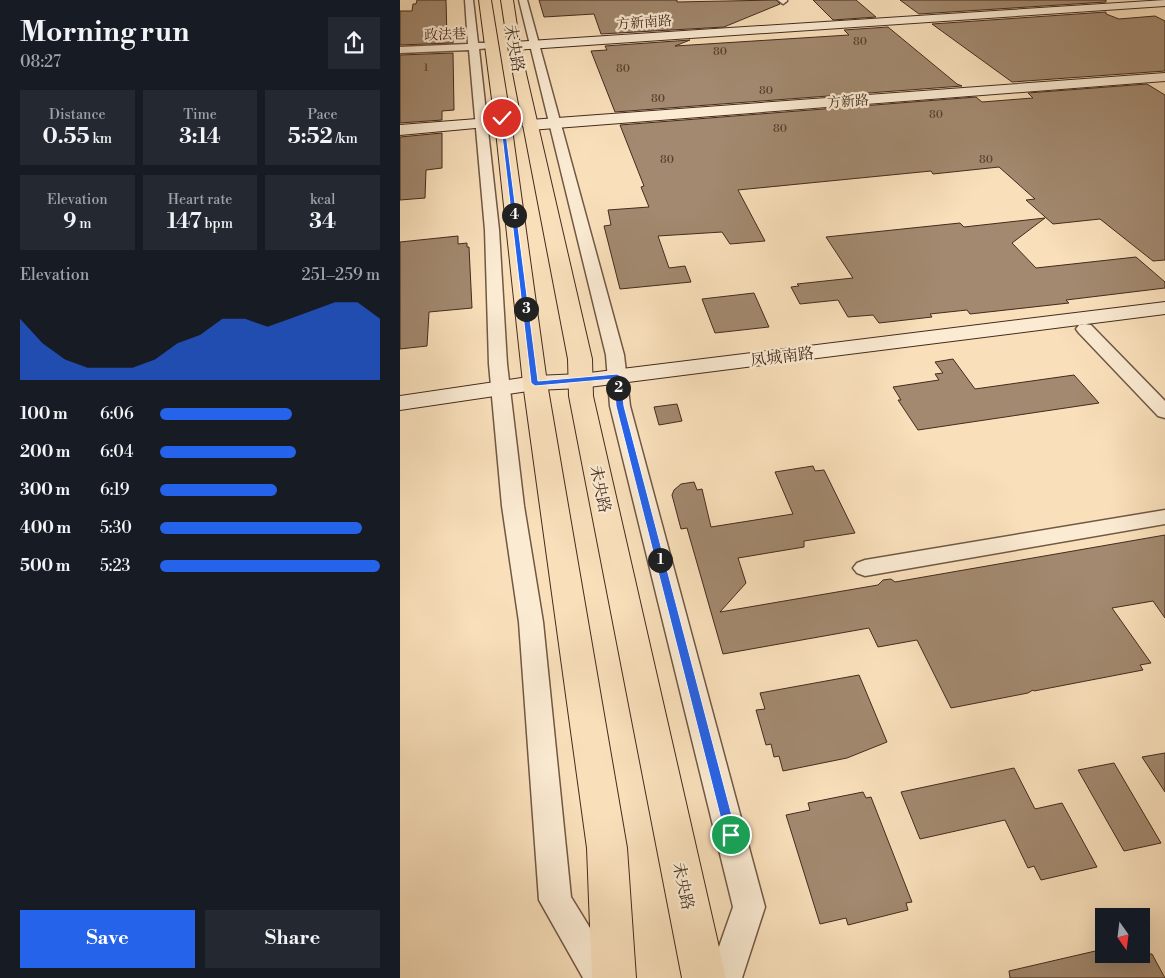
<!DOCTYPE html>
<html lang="en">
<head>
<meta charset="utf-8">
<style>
	body { margin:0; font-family:"Libre Bodoni","Noto Serif SC",serif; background:#242831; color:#f1f3f6; height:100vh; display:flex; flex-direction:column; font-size:19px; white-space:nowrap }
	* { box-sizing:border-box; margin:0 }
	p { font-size:16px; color:#9ea1a6 }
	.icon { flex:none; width:28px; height:28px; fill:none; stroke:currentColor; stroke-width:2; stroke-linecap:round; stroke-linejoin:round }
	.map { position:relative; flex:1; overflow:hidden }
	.sheet { display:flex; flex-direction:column; background:#171b24; width:400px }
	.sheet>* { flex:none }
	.needle { width:32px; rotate:166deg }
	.fabs { position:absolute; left:695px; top:908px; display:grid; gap:10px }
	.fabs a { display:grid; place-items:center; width:55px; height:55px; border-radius:0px; background:#171b24; box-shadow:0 5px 20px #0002; font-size:25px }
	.pin { position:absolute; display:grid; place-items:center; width:42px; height:42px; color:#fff; margin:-21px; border:2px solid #fff; border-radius:50%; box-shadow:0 1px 5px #0007 }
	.km { position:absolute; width:25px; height:25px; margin:-12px; border-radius:50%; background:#222; color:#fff; font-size:14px; line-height:25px; text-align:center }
	.round { display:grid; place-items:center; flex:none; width:52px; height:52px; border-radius:0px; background:#242831 }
	.overview { display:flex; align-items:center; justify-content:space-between; height:85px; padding:0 20px }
	h1 { font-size:28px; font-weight:800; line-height:38px }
	.figures { display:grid; grid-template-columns:repeat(3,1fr); gap:8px; height:85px; padding:5px 20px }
	.figures div { display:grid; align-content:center; border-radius:0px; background:#242831; text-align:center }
	.figures b { font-size:21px; font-weight:800 }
	.figures small { font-size:14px; font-weight:400 }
	.figures p { font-size:14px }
	.chart { height:140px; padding:10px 20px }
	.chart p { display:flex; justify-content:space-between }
	.chart svg { width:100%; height:90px; margin-top:5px; fill:#2563eb; opacity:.7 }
	.primary-button { display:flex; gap:10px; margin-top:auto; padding:10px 20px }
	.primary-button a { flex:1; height:58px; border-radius:0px; background:#2563eb; color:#fff; font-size:20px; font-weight:800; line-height:58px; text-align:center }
	.primary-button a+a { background:#242831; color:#f1f3f6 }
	ul { padding:0 20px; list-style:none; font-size:16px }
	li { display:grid; grid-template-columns:80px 60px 1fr; align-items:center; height:38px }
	li i { height:12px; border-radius:6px; background:#2563eb }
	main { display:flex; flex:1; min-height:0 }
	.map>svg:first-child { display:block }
	.building { fill:#a2896f; stroke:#442b1d }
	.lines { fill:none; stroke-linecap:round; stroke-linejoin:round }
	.street-casing { stroke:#715844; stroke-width:3 }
	.secondary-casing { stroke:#442b1d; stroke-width:2 }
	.primary-casing { stroke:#442b1d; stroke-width:2 }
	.street { fill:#fbebd3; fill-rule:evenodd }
	.secondary { fill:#fbebd3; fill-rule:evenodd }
	.primary { fill:#f9e0bb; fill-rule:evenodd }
	.route { fill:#2563eb; stroke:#fff }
	.labels { text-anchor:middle; stroke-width:4.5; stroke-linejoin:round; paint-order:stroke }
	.far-number-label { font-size:11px; fill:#5c4232 }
	.far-street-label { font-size:14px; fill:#442b1d; stroke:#fbebd3 }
	.street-label { font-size:16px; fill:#442b1d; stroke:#fbebd3 }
</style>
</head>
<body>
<main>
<section class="sheet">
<div class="overview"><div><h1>Morning run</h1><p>08:27</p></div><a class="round"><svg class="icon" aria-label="share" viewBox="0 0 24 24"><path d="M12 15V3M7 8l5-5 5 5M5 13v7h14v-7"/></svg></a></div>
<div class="figures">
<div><p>Distance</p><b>0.55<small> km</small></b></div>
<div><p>Time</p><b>3:14</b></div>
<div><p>Pace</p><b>5:52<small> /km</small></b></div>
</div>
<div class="figures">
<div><p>Elevation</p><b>9<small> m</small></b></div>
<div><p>Heart rate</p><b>147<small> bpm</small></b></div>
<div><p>kcal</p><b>34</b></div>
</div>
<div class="chart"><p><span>Elevation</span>251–259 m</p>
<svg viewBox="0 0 160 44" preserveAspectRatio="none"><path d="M0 44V14L10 26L20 34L30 38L40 38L50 38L60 34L70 26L80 22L90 14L100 14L110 18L120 14L130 10L140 6L150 6L160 14V44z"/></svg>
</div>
<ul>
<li><b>100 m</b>6:06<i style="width:60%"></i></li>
<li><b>200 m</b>6:04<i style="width:62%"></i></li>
<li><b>300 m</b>6:19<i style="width:53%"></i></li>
<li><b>400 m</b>5:30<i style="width:92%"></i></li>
<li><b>500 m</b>5:23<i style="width:100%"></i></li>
</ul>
<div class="primary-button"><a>Save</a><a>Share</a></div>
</section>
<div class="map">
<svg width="765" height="978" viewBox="0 0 765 978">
	<rect width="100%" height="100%" fill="#f9e0bb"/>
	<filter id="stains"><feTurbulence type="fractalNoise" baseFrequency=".004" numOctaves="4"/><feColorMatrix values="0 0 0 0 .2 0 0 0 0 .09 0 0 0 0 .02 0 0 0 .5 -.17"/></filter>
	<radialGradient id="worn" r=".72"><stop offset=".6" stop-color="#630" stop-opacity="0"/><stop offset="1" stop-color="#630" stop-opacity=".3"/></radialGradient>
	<path class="building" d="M17,0H46L47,38H53V43L0,45V11H12L13,4H16Z
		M139,0H277V2L376,0L380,4L324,27L201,34L194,14L144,17Z
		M413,0H456L476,17L433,20Z
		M500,0H706V2L519,14Z
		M706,12V14L719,19L755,16L765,21V71L612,82L532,24Z
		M488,27L557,84L562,86L215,112L191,51L207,50L205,46L290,40L275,46L449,35L444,30Z
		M53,53L54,110L42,111V120L0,123V55Z
		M747,84L765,95V260L753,261L700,219L653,224L626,200L635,199L599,167L533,174L531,171L338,190L365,241L330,244L322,232L258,236L269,268L285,266L291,282L220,289L204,226L211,225L208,210L249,207L241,187L244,186L220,125L576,97L582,102L633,98L628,93Z
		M42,133V168L26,170L25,198L0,200V137Z
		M645,218L612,243L636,268L736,257L765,282V288L666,300L669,303L570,314L567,310L530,314L532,317L479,323L473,315L448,317L438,300L400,304L391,287L399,286L397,284L453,278L426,237L560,223L564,227Z
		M58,236V244L67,243V247H69L72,308L29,312L27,346L0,349V242Z
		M354,293L369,327L315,333L302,299Z
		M553,359L575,389L674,375L699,403L518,430L498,400H501L493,387L539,380L535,374L543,373L535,362Z
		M277,404L282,421L259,425L254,407Z
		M413,466L415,471L424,470L455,533L404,541V547L338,558L346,583L320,612L478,585L483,580L491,579L495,582L765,535V618L753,601L712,608L751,663L740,665L743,670L634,691L633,690L628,693L551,708L517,640L478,647L469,628L323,654L287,528L281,529L272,495L274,490L281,484L294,482L297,490L302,489L311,527L393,514L375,472Z
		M459,675L487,742L447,758L383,771L379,756L374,757L371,744L366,745L356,710L365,709L360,693Z
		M765,753V792L742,757Z
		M714,763L761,843L724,851L678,770Z
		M614,768L635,809L662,803L697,867L641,880L634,866L628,868L605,820L520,839L501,792Z
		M463,792L466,798L471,797L512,902L506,903L508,910L448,925L446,918L420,924L386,815L410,810L408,803Z
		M704,949V954H752L765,978H610L609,971Z"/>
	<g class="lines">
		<defs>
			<path id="street" d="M65,0H73L78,43H87L92,46L90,48L79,49L99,230L107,364L124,506L143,622L171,897L214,967L219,978H183L139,900L119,622L102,506L89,364L85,230L69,50L0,53V47L68,44Z
				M119,0H127L224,355L230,406L365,907L342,978H308L333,907L210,406L206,355Z
				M378,0H387V1L383,4Z
				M685,324L691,325L765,401V418L758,416L679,333L676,329L679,325Z
				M765,510V524L465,576L457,573L453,568L457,563L465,560Z"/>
			<path id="secondary" d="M765,0V6L114,50L108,46L114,42Z
				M765,73V81L130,130L125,128L122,125L125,122L130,120Z
				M103,117L108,119L111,122L108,125L0,135V125Z
				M765,302V314L181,388L135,390L0,410V396L135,376L181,374Z"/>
			<path id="primary" d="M79,0H91L111,122L147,383L227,848L236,978H192L187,848L123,383L95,122Z
				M101,0H113L121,52L192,359L193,396L326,978H282L169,396L168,359L109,52Z"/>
		</defs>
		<use href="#street" class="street-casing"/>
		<use href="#secondary" class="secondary-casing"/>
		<use href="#primary" class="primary-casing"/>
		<use href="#street" class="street"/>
		<use href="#secondary" class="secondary"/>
		<use href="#primary" class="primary"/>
	</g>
	<path class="route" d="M102,117L104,118L138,381L217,374L221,376L224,406L337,835L335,839H327L325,835L216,406L214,379L135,386L131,383L100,118Z"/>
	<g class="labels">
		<g class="far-number-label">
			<text x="460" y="45">80</text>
			<text x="320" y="55">80</text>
			<text x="26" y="71">1</text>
			<text x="223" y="72">80</text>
			<text x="366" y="94">80</text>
			<text x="258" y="102">80</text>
			<text x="536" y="118">80</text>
			<text x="380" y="132">80</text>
			<text x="267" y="163">80</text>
			<text x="586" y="163">80</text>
		</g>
		<g class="far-street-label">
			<text transform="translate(244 22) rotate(-4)" y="5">方新南路</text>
			<text transform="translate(45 34) rotate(-2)" y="5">政法巷</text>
			<text transform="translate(448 101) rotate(-4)" y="5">方新路</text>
		</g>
		<g class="street-label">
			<text transform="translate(115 48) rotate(80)" y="6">未央路</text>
			<text transform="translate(382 356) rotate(-7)" y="6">凤城南路</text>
			<text transform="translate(201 489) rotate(78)" y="6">未央路</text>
			<text transform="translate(284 886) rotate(78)" y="6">未央路</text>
		</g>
	</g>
	<rect width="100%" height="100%" filter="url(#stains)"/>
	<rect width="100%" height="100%" fill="url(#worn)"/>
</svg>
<div class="fabs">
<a><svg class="needle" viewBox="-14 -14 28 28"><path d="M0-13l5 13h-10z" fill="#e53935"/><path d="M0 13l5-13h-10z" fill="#9ea1a6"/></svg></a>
</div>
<div class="pin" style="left:331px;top:835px;background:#1e9e55"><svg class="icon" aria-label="arrive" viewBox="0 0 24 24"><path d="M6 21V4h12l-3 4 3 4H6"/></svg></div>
<div class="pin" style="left:102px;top:118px;background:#d93025"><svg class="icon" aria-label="check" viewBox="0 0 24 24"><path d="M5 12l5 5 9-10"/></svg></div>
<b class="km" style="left:260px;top:560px">1</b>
<b class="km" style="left:218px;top:388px">2</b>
<b class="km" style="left:126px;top:309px">3</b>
<b class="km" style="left:114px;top:215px">4</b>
</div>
</main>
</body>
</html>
